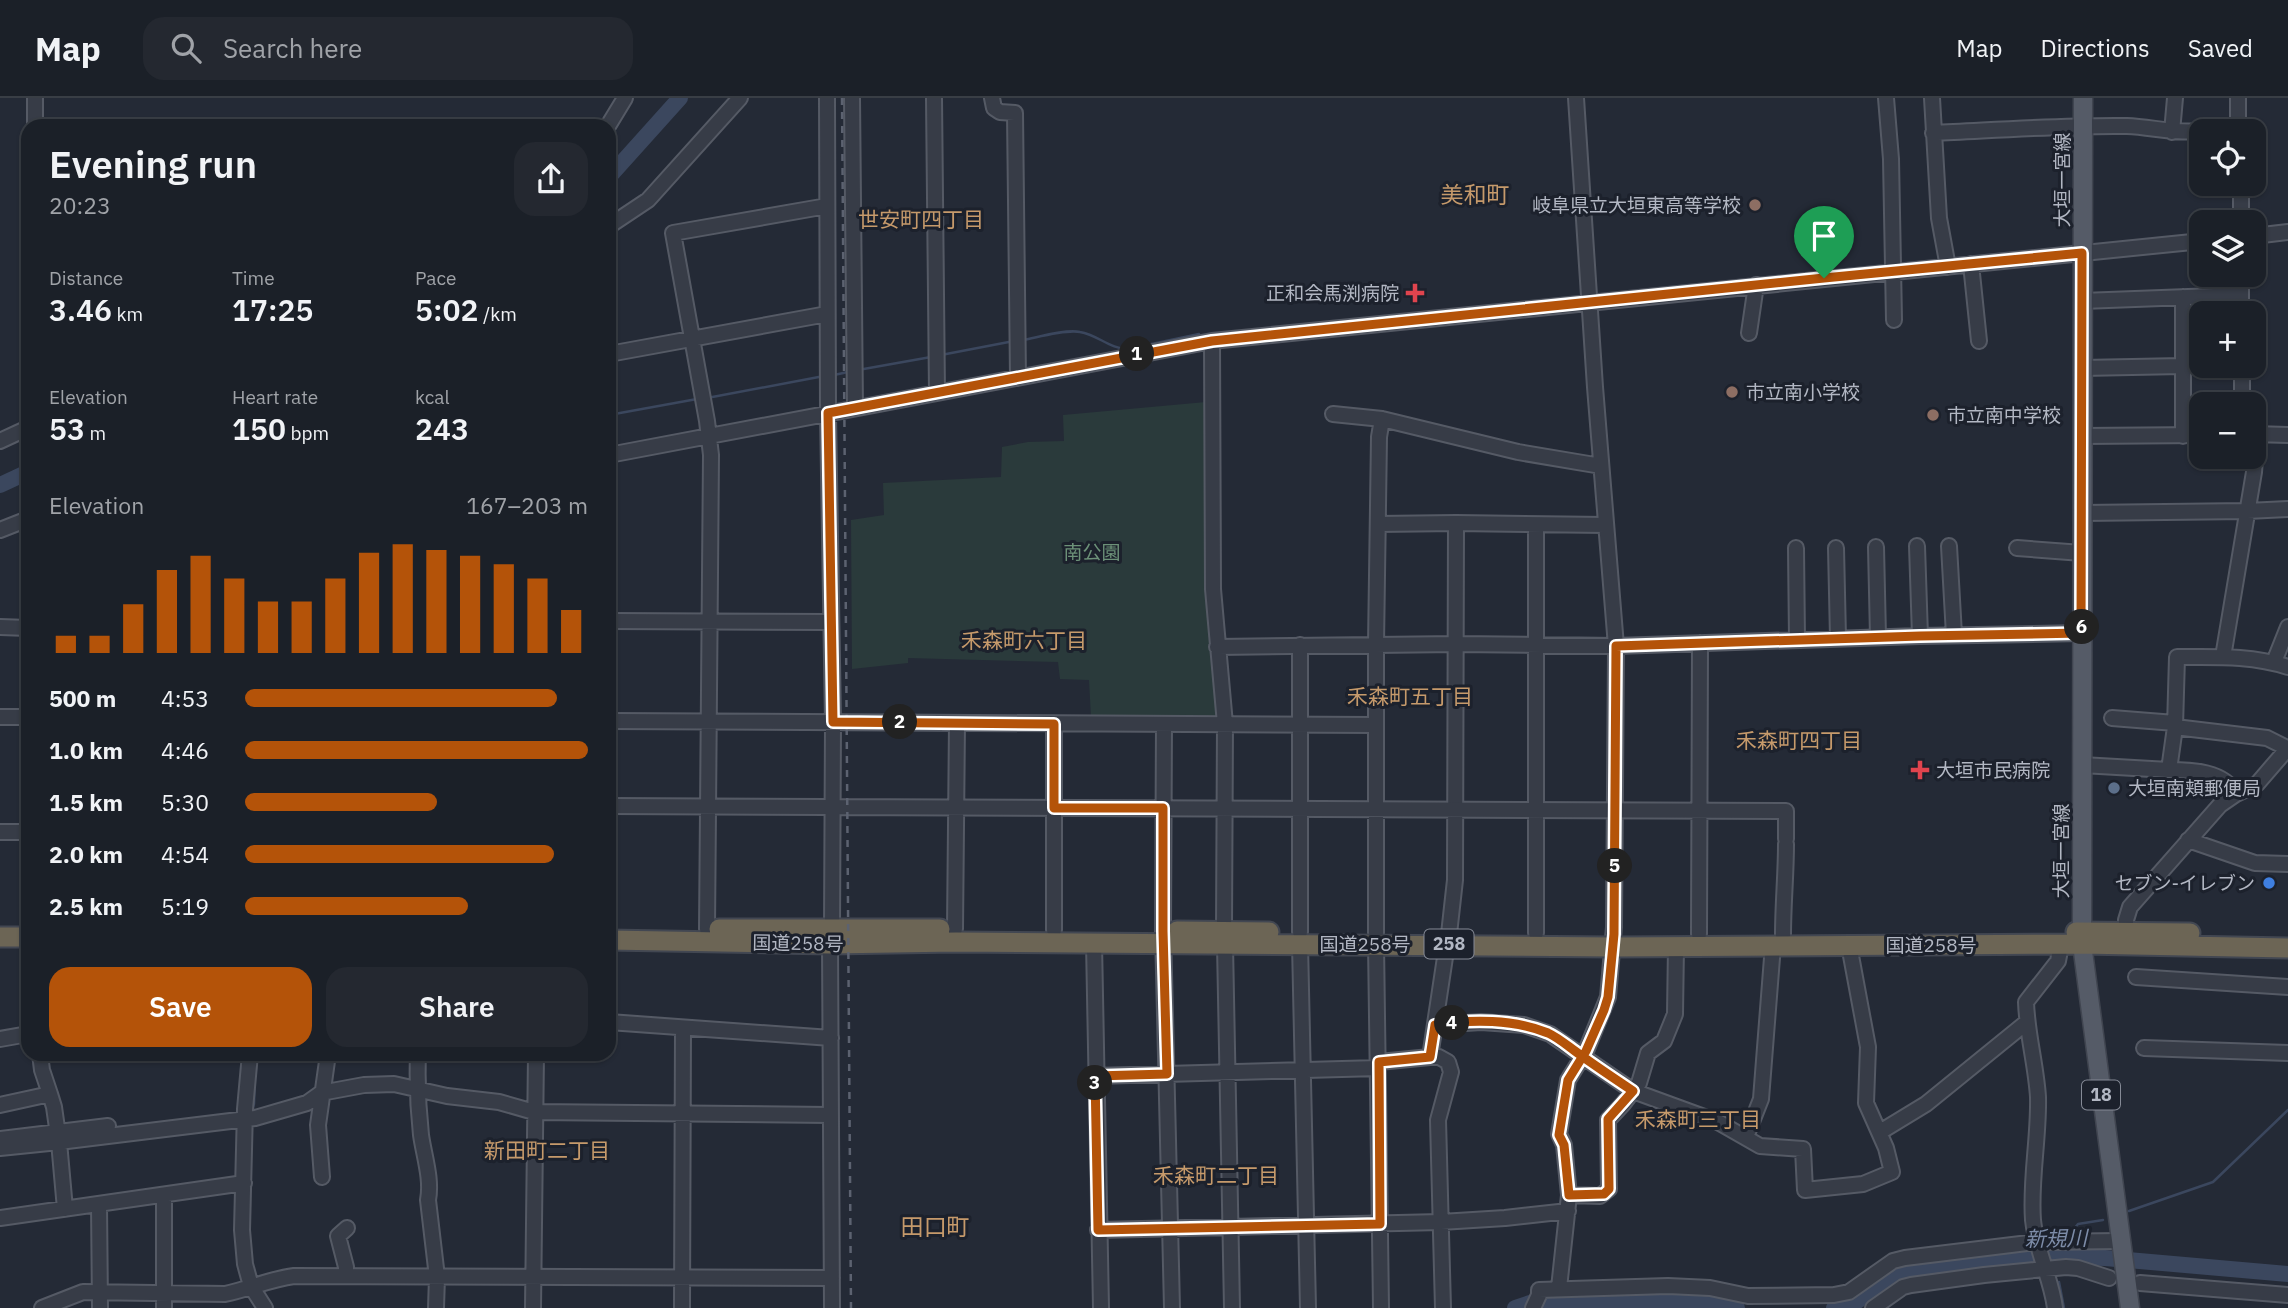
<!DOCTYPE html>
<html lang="en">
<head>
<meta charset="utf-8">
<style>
	body { margin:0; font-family:"IBM Plex Sans","Noto Sans JP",sans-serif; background:#242830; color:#f1f3f6; height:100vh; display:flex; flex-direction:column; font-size:26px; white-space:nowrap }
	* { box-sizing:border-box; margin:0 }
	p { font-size:23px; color:#a0a3a8 }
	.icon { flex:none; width:38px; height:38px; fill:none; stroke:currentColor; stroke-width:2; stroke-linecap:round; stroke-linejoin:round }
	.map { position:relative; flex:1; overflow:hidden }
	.drawer { position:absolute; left:21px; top:21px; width:595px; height:942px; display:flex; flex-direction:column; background:#1b2028; border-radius:21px; box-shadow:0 2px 5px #0004,0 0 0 2px #393e45 }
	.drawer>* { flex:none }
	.tools { position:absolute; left:2189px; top:21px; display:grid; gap:14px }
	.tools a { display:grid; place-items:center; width:77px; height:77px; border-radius:14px; background:#1b2028; box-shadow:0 2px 5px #0004,0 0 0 2px #393e45; font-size:35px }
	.pin { position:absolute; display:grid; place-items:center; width:60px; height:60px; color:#fff; margin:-72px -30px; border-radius:50% 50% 50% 0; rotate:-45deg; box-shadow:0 0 7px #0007 }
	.pin .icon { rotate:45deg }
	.km { position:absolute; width:35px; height:35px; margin:-18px; border-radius:50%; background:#222; color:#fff; font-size:19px; line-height:35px; text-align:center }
	.round { display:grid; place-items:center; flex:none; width:74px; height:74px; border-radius:21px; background:#242830 }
	.summary { display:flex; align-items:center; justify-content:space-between; height:119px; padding:0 28px }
	h1 { font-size:38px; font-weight:600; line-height:52px }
	.figures { display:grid; grid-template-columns:repeat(3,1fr); gap:10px; height:119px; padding:7px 28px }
	.figures div { display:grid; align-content:center }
	.figures b { font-size:30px; font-weight:600 }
	.figures small { font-size:19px; font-weight:400 }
	.figures p { font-size:19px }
	.chart { height:196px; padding:14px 28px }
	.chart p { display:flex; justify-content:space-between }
	.chart svg { width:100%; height:126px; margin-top:7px; stroke:#b45309; stroke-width:6 }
	.button { display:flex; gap:14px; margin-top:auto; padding:14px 28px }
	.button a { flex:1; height:80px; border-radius:21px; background:#b45309; color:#fff; font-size:28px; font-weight:600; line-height:80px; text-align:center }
	.button a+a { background:#242830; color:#f1f3f6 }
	ul { padding:0 28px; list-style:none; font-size:23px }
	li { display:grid; grid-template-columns:112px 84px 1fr; align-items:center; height:52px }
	li i { height:18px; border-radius:9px; background:#b45309 }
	header { display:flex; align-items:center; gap:42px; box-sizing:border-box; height:98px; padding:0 35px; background:#1b2028; border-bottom:2px solid #393e45 }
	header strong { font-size:33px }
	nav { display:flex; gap:38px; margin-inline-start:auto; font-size:24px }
	.search { width:490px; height:63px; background:#242830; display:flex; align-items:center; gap:18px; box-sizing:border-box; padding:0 24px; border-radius:21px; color:#a0a3a8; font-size:26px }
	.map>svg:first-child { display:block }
	.green { fill:#2a3a3b }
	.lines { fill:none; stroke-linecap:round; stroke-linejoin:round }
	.stream { stroke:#3b475e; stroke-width:2.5 }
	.river { stroke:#3b475e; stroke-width:16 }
	.minor-casing { stroke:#555a65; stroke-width:18 }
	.major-casing { stroke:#404550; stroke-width:21 }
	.highway-casing { stroke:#424752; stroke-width:23 }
	.minor { stroke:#373c47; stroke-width:14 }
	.major { stroke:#555b67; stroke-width:18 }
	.highway { stroke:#6c6555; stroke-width:19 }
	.rail { stroke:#5c6270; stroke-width:2.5; stroke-dasharray:7 7; stroke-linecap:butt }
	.route-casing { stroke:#fff; stroke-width:14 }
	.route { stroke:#b45309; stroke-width:9 }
	.education-dot { fill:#8d6e63; stroke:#1c212c; stroke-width:2.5 }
	.health-dot { fill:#e0444e; stroke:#1c212c; stroke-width:2.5 }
	.service-dot { fill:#5c6f8a; stroke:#1c212c; stroke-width:2.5 }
	.shop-dot { fill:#3f7fe0; stroke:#1c212c; stroke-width:2.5 }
	.labels { text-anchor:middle; stroke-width:6; stroke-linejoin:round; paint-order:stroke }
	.shield { fill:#1c212c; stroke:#858a96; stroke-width:2 }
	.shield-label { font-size:18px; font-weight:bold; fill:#b2b7c3 }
	.street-label { font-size:19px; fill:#b2b7c3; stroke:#1c212c }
	.poi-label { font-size:19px; fill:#b2b7c3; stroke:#1c212c; text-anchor:start }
	.park-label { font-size:19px; fill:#6c9178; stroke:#1c212c }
	.neighbourhood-label { font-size:21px; fill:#c69a6b; stroke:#1c212c }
	.water-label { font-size:21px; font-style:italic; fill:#7d8ca8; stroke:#1c212c }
	.quarter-label { font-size:23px; fill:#c69a6b; stroke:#1c212c }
</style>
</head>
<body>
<header>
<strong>Map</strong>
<div class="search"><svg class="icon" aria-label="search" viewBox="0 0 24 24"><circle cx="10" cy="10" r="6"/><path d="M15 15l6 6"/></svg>Search here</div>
<nav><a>Map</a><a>Directions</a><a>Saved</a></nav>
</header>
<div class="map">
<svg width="2288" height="1210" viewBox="0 0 2288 1210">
	<rect width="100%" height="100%" fill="#242a36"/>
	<path class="green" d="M1206,304L1207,515L1217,620L1091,619L1089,582L1060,581L1058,564L908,560V565L852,571L851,422L884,417L883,385L1001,379L1002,349L1028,344L1064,343L1063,317Z"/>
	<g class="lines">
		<path class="stream" d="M1024,242C1039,239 1066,231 1080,234C1098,237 1110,251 1128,251L1199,236
			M941,257L1014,243
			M858,272L931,259
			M834,277L848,274
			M707,300L824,278
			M609,317L697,301
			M256,965L257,958L260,956
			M252,1013L254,1006L255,975
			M2129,1113L2213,1084L2288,1012
			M2065,1137L2070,1136L2078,1126L2103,1122
			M2059,1184L2064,1210"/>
		<path class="river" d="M609,79L680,0
			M0,387L28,374
			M1515,1210L1533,1204L1681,1202L1737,1210
			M1834,1210L1853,1206L1897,1176L2052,1158L2105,1160L2288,1176"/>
		<defs>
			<path id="minor" d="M827,0L828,315L833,624L832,831L830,846L832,1210
				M852,0L855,310
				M934,0L937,295
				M992,0L994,10L1000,14L1015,15L1018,280
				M1886,0L1891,61L1894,222
				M1932,0L1939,120L1948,169
				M2238,0V33
				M35,28V0
				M608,28L625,0
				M2204,33L2238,30
				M2172,34L2175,0
				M1933,35C1998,32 2062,27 2127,28C2152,29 2176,36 2202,33
				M2241,86V124
				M609,128L648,102L740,0
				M2254,138L2288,134
				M1971,166L1979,243
				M2241,177V215
				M2183,199V338
				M2082,203L2241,197
				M1749,235L1756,187
				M1212,243L1213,491L1225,626L1224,832
				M609,256L827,216
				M2242,268V306
				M2082,270L2182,268
				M1333,316L1382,321L1518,354L1601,368
				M2254,336L2288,337
				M2083,338L2202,337
				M0,343L28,330
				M609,357L1212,243L2202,143
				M2083,415L2247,413L2288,411
				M1378,426L1456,425L1606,427
				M0,432L28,421
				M1917,448L1920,538
				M1949,448L1954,537
				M1876,449L1878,539
				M1796,450L1797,542
				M1836,450L1838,540
				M2017,450L2082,455
				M609,523L831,524
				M0,529L28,530
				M1217,549L1457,546L1616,548L1920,538L2082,535
				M2223,559L2254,374L2257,337
				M2274,564L2288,529
				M0,619H28
				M2112,620L2175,625
				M609,623L1376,627
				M1164,626L1163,833L1172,1210
				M2175,629L2267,640L2287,650
				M2082,667L2169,672
				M2236,696C2224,673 2192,672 2169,672L2175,629L2177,559C2214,559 2252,557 2288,569
				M609,708L1786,713V741
				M0,734H28
				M2188,742L2255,765L2288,766
				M707,831L711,357L707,323L673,135L827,108
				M955,831L957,625
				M1054,832V626
				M1300,834V547
				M2126,834V822L2130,809L2220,707L2236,696L2257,686L2288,650
				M1376,835V547L1379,339L1382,321
				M1536,835V427
				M1449,836L1455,782L1456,425
				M1699,836L1700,545
				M1783,837C1783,806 1786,776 1786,746
				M1094,845L1101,1210
				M1300,846L1308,1210
				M1376,846L1381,1210
				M1225,847L1232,1210
				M2136,879L2288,889
				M609,924L831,940
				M1435,927L1481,924L1524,927L1550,936L1633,993L1718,1024L1760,1048L1803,1051L1805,1092L1863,1086L1892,1074L1886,1050L1866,1005L1868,949L1849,847
				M0,941L28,936
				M2144,950L2288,955
				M250,956L245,1011L242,1132L245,1166L251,1188L265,1210
				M418,956C417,983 418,1010 421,1037C424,1058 432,1081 428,1102L437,1179L436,1210
				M1430,959H1439L1448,964L1451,974L1438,1022L1443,1210
				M1379,964L1430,959L1447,846
				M1095,978L1378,970
				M50,996L54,1009L59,1044L255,1020L307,1005L321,995L364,987L394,986L447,998L499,1004L534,1014L830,1017
				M0,1007L50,996L42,972L40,956
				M1880,1034L1926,1006L2027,924
				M1746,1039L1761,1001L1773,847
				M0,1041L108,1028
				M0,1050L59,1044L65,1111
				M322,1079L318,1027L328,956
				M164,1097V1210
				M1569,1097L1600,1098L1609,1091L1608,1022L1623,1006L1639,985L1648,955L1664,943L1675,916L1676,848
				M99,1106L100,1210
				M0,1120L244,1085
				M1098,1132L1441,1124L1505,1120L1568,1113
				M346,1178V1169L338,1138L347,1130
				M2140,1185L2288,1197
				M1559,1190L1569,1097L1564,1047L1559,1036L1568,982L1586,953L1608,899L1614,829L1616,548L1595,289L1576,0
				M42,1210L83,1194L225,1196C249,1191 270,1181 294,1178L832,1180
				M533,1210L536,956
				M682,1210L683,930
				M1533,1210L1539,1197V1192L1668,1188L1710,1190L1748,1198L1834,1197L1849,1194L1893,1163L1905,1160L2036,1144L2121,1143
				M1873,1210L1903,1189L1911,1187L1984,1177L2066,1169L2078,1170L2109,1180
				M2055,1210C2051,1179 2036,1153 2033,1122C2030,1082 2039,1040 2038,999C2036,967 2027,936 2026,904L2058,863L2061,847"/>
			<path id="major" d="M2083,0L2082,846L2130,1210"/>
			<path id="highway" d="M719,831H940
				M1177,833L1269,834
				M2076,834L2190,835
				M0,839H28
				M609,842L830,846L956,844L1613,849L2082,846L2288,850"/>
		</defs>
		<use href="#minor" class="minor-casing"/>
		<use href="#major" class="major-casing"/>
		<use href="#highway" class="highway-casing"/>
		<use href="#minor" class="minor"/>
		<use href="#major" class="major"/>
		<use href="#highway" class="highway"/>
		<path class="rail" d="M842,0L851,1210"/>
	</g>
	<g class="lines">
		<defs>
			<path id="route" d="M1824,180L1212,243L828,315L833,624L1054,626V710H1163V833L1167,976L1095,978L1098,1132L1380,1126L1379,964L1430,959L1435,927C1471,921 1514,921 1548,935C1559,940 1569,949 1579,956C1597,969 1615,981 1633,993L1608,1021L1609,1091L1604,1096L1569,1097L1564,1047L1559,1037L1568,982L1586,953L1604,912L1608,899L1614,836L1616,548L1920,538L2081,535L2082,155L1824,180"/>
		</defs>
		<use href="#route" class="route-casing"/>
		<use href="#route" class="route"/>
	</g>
	<g class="education-dot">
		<circle cx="1755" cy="107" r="7"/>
		<circle cx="1732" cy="294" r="7"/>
		<circle cx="1933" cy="317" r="7"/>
	</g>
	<g class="health-dot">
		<path d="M1411.5 184.5h7v7h7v7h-7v7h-7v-7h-7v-7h7z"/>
		<path d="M1916.5 661.5h7v7h7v7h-7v7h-7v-7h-7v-7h7z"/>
	</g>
	<circle class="service-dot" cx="2114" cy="690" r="7"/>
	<circle class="shop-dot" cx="2269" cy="785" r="7"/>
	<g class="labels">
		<g class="shield">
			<rect x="1424.5" y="831.5" width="49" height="29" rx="5"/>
			<rect x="2082" y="982.5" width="38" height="29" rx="5"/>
		</g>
		<g class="shield-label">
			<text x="1449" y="852">258</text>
			<text x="2101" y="1003">18</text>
		</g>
		<g class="street-label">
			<text transform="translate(2062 82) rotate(-90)" y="7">大垣一宮線</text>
			<text transform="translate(2061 753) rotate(-90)" y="7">大垣一宮線</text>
			<text transform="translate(798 845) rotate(1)" y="7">国道258号</text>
			<text x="1365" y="853">国道258号</text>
			<text x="1931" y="854">国道258号</text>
		</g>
		<g class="poi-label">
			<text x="1741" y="114" text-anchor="end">岐阜県立大垣東高等学校</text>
			<text x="1399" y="202" text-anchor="end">正和会馬渕病院</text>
			<text x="1746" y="301">市立南小学校</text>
			<text x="1947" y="324">市立南中学校</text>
			<text x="1936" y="679">大垣市民病院</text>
			<text x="2128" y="697">大垣南頬郵便局</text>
			<text x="2255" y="792" text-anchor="end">セブン-イレブン</text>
		</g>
		<g class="park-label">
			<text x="1092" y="461">南公園</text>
		</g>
		<g class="neighbourhood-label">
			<text x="921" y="129">世安町四丁目</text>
			<text x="1024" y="550">禾森町六丁目</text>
			<text x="1410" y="606">禾森町五丁目</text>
			<text x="1799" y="650">禾森町四丁目</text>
			<text x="1698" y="1029">禾森町三丁目</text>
			<text x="547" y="1060">新田町二丁目</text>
			<text x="1216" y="1085">禾森町二丁目</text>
		</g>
		<g class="water-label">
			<text transform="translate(2056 1141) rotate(-1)" y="7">新規川</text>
		</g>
		<g class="quarter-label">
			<text x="1475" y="105">美和町</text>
			<text x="935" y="1137">田口町</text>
		</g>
	</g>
</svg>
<div class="tools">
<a><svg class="icon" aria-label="locate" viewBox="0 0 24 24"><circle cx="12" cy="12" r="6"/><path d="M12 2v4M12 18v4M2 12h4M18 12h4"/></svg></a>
<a><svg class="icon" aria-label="layers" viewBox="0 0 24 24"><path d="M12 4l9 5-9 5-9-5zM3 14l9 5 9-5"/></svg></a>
<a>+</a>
<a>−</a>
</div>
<div class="pin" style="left:1824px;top:180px;background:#1e9e55"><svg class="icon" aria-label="arrive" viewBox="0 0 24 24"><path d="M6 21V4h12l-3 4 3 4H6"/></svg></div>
<b class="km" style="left:1137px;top:256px">1</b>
<b class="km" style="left:900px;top:624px">2</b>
<b class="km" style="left:1095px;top:985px">3</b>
<b class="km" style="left:1452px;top:925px">4</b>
<b class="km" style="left:1615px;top:768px">5</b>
<b class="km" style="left:2082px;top:529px">6</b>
<section class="drawer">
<div class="summary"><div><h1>Evening run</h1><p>20:23</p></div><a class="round"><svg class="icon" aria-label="share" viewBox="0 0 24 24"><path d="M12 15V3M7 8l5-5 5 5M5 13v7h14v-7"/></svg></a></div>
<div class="figures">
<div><p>Distance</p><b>3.46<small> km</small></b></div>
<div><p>Time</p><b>17:25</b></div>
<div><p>Pace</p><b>5:02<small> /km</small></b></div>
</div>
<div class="figures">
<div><p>Elevation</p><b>53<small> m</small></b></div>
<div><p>Heart rate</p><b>150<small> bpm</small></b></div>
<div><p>kcal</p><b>243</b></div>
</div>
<div class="chart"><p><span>Elevation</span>167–203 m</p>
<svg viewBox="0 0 160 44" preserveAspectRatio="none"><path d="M5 44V38M15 44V38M25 44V27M35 44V15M45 44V10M55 44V18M65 44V26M75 44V26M85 44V18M95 44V9M105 44V6M115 44V8M125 44V10M135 44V13M145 44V18M155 44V29"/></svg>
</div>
<ul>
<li><b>500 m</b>4:53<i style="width:91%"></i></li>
<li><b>1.0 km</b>4:46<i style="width:100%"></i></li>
<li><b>1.5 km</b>5:30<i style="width:56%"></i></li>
<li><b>2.0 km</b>4:54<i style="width:90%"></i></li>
<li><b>2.5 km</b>5:19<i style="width:65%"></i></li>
</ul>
<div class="button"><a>Save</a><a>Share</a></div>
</section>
</div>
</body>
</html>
